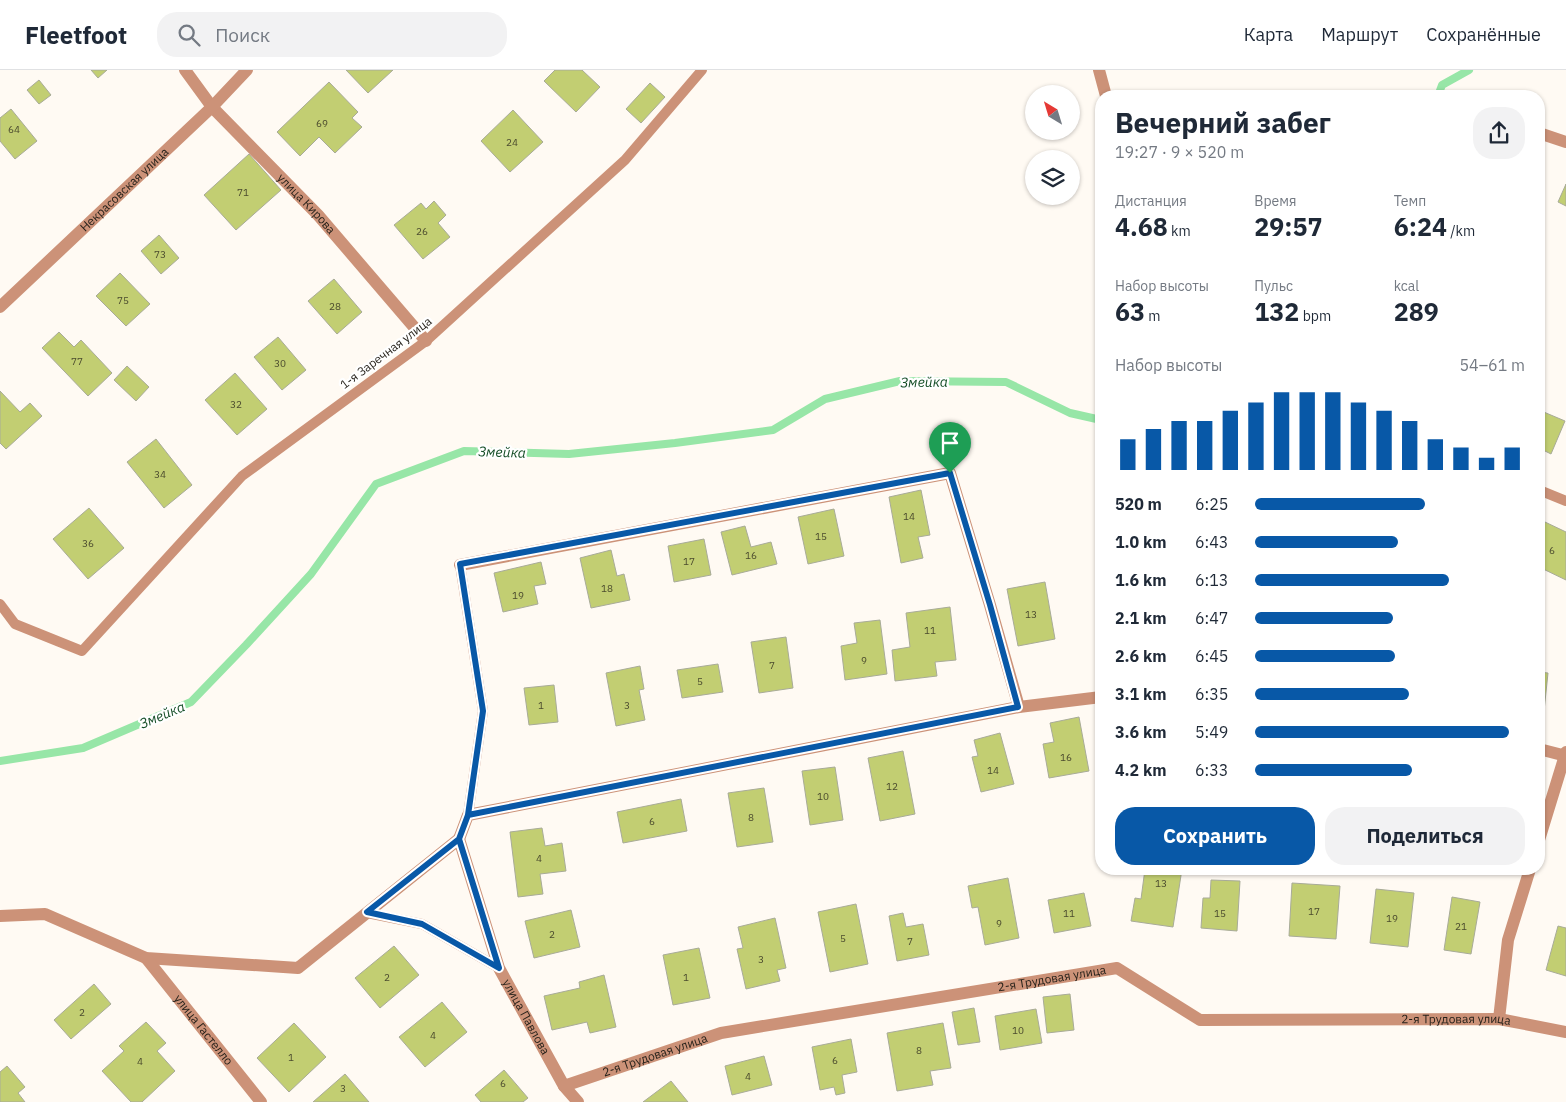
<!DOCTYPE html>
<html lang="ru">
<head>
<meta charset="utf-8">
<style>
	body { margin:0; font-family:"IBM Plex Sans",sans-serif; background:#f2f2f3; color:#1f2937; height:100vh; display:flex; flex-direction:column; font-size:19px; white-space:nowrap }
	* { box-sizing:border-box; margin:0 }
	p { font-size:16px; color:#747a83 }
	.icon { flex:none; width:28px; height:28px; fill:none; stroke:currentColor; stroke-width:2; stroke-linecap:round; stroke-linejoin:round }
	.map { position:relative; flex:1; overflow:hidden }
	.sheet { position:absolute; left:1095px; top:20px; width:450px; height:785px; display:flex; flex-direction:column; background:#fff; border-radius:20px; box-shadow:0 1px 4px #0004 }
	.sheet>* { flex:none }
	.needle { width:32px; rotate:322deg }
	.tools { position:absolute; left:1025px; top:15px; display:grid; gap:10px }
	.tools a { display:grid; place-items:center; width:55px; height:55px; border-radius:50%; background:#fff; box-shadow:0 1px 4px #0004; font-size:25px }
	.pin { position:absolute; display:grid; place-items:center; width:42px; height:42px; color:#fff; margin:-51px -21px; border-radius:50% 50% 50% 0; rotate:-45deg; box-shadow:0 0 5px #0007 }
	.pin .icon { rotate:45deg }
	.round { display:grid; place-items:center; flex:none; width:52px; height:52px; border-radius:20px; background:#f2f2f3 }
	.summary { display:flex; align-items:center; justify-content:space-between; height:85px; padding:0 20px }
	h1 { font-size:28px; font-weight:700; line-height:38px }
	.stats { display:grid; grid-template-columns:repeat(3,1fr); gap:8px; height:85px; padding:5px 20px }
	.stats div { display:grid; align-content:center }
	.stats b { font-size:25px; font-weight:700 }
	.stats small { font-size:14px; font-weight:400 }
	.stats p { font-size:14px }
	.chart { height:140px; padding:10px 20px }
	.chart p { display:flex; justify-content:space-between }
	.chart svg { width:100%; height:90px; margin-top:5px; stroke:#0858a7; stroke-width:6 }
	.primary-button { display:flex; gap:10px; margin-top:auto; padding:10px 20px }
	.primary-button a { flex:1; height:58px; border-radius:20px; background:#0858a7; color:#fff; font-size:20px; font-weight:700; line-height:58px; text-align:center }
	.primary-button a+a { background:#f2f2f3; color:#1f2937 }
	ul { padding:0 20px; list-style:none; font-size:16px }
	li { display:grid; grid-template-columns:80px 60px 1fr; align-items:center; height:38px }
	li i { height:12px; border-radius:6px; background:#0858a7 }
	header { display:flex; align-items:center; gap:30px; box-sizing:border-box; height:70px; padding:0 25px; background:#fff; border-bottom:1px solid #e0e1e3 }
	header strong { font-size:24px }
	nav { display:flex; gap:28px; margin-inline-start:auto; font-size:18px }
	.search { width:350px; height:45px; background:#f2f2f3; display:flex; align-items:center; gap:12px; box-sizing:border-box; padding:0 18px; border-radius:20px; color:#747a83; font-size:19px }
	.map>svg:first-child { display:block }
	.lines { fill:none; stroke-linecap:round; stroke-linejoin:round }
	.stream { stroke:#97e6a7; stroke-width:8 }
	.building { fill:#c2ce72; stroke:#a8ab98 }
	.lane { stroke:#cc9278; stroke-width:10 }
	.street { stroke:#cc9278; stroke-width:12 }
	.route-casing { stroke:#fff; stroke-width:10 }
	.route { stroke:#0858a7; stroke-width:6 }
	.labels { text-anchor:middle; stroke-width:4.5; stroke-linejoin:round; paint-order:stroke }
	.number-label { font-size:10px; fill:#4b4b2e }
	.street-label { font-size:12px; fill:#231f18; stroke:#fff }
	.water-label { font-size:14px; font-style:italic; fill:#154e27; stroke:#fff }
</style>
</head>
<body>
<header>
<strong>Fleetfoot</strong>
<div class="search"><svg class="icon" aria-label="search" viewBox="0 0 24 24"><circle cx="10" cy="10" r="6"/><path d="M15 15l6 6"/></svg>Поиск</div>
<nav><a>Карта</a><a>Маршрут</a><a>Сохранённые</a></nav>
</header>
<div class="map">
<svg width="1566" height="1032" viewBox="0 0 1566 1032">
	<rect width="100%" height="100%" fill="#fffaf3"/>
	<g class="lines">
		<path class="stream" d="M1438,26L1442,15L1469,0
			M0,691L83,678L191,632L246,575L311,504L376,414L464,381L569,384L675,373L773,360L825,329L900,311L1006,312L1070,343L1101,350"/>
	</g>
	<path class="building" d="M91,0H107L98,8Z
		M346,0H393L368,23Z
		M555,0H582L600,17L576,42L544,11Z
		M39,10L51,25L39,34L27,20Z
		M329,12L358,42L352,48L362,57L335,83L319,67L300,86L277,62Z
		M650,13L665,27L641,53L626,39Z
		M11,39L37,71L15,89L0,71V48Z
		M513,40L543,72L510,102L481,71Z
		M249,84L281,120L236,160L204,125Z
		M1566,114V136L1558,132Z
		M434,131L446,145L438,153L450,167L423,189L394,155L421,133L426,139Z
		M159,165L179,188L161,204L141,181Z
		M120,203L150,234L126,256L96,226Z
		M334,209L362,242L337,264L308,231Z
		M59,262L74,277L81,270L112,303L88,326L42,278Z
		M278,267L306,300L282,320L254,287Z
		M127,296L149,317L136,331L114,310Z
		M235,303L267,339L237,365L205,330Z
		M0,321L20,342L30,333L42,346L6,379L0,373Z
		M1539,340L1565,351L1551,384L1539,378Z
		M156,369L192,415L164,438L127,392Z
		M921,420L930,465L918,467L923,488L901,493L889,427Z
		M89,438L124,478L88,509L53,469Z
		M834,439L844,486L808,494L798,447Z
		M1545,452L1566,462V510L1539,497V464Z
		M745,456L751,477L771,472L777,494L732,505L721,462Z
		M704,469L711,505L674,512L668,476Z
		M611,480L617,506L624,504L630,530L591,538L580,488Z
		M541,492L546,514L534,516L538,534L503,542L494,503Z
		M1045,512L1055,569L1018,576L1007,519Z
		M950,537L956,590L935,592L937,606L895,611L892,580L910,577L906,543Z
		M880,550L887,604L845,610L841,576L857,573L854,553Z
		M786,567L793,618L759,623L751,572Z
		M718,594L723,622L682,628L677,600Z
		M640,596L644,619L639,620L645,650L616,656L606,603Z
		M1539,602L1548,603L1544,641H1539Z
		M554,615L558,652L529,655L524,618Z
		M1079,647L1089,701L1049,708L1043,674L1054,672L1050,653Z
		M1000,663L1014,714L981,722L972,687L978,686L974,670Z
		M903,681L915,744L880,751L868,688Z
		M835,697L843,750L810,755L802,701Z
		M764,718L773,772L737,777L728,723Z
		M681,729L687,761L623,773L617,742Z
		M542,758L545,776L562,773L566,801L540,804L543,824L518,827L510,762Z
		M1145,799H1182L1173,857L1131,851L1135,828L1141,829Z
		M1008,808L1019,868L985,875L978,837L972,838L968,816Z
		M1211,810L1240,811L1237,861L1201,858L1203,828H1210Z
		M1292,813L1340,816L1336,869L1289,866Z
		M1376,819L1414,823L1408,877L1370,873Z
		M1084,823L1091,856L1054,863L1048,830Z
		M1452,827L1480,832L1471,884L1444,880Z
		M856,834L868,894L830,902L818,842Z
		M571,840L580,877L534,888L525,851Z
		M903,843L906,857L923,854L929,885L897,891L889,846Z
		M775,848L786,898L777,900L780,911L746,919L737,879L743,878L738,857Z
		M1558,856L1566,858V906L1546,900Z
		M394,876L419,905L380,938L355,908Z
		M699,878L710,928L673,935L663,885Z
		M604,905L616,957L590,963L587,952L552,960L544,926L580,918L579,912Z
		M94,914L111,934L71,969L54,950Z
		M1070,924L1074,960L1047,963L1043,927Z
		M442,932L467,962L425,997L399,967Z
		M974,938L980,972L958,975L952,942Z
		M1036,939L1042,973L1000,980L995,946Z
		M146,952L166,973L157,981L175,1001L142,1032H131L102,1001L124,981L119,976Z
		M294,953L326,987L289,1022L257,988Z
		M943,953L951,998L930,1001L933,1015L897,1021L887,963Z
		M851,969L857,1002L842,1005L845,1023L836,1025L834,1017L820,1020L812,977Z
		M764,986L772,1015L732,1025L725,996Z
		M7,996L25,1017L18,1023L25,1032H0V1002Z
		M504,1000L528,1028L523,1032H481L475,1025Z
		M345,1004L369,1032H313Z
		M671,1011L688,1032H643Z"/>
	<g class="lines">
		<path class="lane" d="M1539,420L1566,431
			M460,495L483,641L468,745
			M0,534L15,554L82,581L242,406L426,271L625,90L702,0
			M367,843L422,854L499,898"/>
		<g class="street">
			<path id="s1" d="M185,0L212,37L318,145L426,271"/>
			<path d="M1099,0L1106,26"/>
			<path d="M1539,63L1566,72"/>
			<path id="s2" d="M0,237L212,37L247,0"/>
			<path d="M460,495L950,403L990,535L1019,637"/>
			<path d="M1539,679L1566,686"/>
			<path d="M459,769L468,745L1019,637L1101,627"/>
			<path id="s3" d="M459,769L499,898L564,1016L578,1032"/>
			<path d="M1539,770L1566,682"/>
			<path d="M0,846L45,844L146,888L298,898L459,769"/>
			<path id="s4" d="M146,888L261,1032"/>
			<path d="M1499,949L1508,870L1530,799"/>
			<path id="s5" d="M564,1016L721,963L1117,898L1200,950L1499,949L1566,962"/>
		</g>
	</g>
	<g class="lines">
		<defs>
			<path id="route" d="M950,403L460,494L483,641L468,745L459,769L367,842L422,854L499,898L459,769L468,745L1018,637L990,535L950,403"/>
		</defs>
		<use href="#route" class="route-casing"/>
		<use href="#route" class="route"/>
	</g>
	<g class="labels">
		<g class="number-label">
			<text x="322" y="57">69</text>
			<text x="14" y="63">64</text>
			<text x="512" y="76">24</text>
			<text x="243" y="126">71</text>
			<text x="422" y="165">26</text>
			<text x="160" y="188">73</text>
			<text x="123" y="234">75</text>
			<text x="335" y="240">28</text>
			<text x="77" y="295">77</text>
			<text x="280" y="297">30</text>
			<text x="236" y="338">32</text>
			<text x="160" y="408">34</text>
			<text x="909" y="450">14</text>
			<text x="821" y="470">15</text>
			<text x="88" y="477">36</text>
			<text x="1552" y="484">6</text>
			<text x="751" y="489">16</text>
			<text x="689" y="495">17</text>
			<text x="607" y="522">18</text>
			<text x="518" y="529">19</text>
			<text x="1031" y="548">13</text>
			<text x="930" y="564">11</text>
			<text x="864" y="594">9</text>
			<text x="772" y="599">7</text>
			<text x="700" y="615">5</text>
			<text x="541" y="639">1</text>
			<text x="627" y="639">3</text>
			<text x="1066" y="691">16</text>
			<text x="993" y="704">14</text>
			<text x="892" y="720">12</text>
			<text x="823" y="730">10</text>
			<text x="751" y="751">8</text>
			<text x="652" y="755">6</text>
			<text x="539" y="792">4</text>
			<text x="1161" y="817">13</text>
			<text x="1314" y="845">17</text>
			<text x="1069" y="847">11</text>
			<text x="1220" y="847">15</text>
			<text x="1392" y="852">19</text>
			<text x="999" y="857">9</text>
			<text x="1461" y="860">21</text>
			<text x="552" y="868">2</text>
			<text x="843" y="872">5</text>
			<text x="910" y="875">7</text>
			<text x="761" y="893">3</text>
			<text x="387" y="911">2</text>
			<text x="686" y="911">1</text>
			<text x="82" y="946">2</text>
			<text x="1018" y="964">10</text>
			<text x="433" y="969">4</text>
			<text x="919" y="984">8</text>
			<text x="291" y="991">1</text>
			<text x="835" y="994">6</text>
			<text x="140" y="995">4</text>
			<text x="748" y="1010">4</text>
			<text x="503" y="1017">6</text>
			<text x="343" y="1022">3</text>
		</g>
		<g class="street-label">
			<text dy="4" stroke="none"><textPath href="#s2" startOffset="171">Некрасовская улица</textPath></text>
			<text dy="4" stroke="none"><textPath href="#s1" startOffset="181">улица Кирова</textPath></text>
			<text transform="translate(386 283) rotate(-37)" y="4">1-я Заречная улица</text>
			<text dy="4" stroke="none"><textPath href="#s5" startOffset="501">2-я Трудовая улица</textPath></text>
			<text dy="4" stroke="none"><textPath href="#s3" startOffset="191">улица Павлова</textPath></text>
			<text dy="4" stroke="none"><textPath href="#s5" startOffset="921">2-я Трудовая улица</textPath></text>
			<text dy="4" stroke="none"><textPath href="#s4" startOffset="92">улица Гастелло</textPath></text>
			<text dy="4" stroke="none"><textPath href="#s5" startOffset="96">2-я Трудовая улица</textPath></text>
		</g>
		<g class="water-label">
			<text transform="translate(924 312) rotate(-1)" y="5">Змейка</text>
			<text transform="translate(502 382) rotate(2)" y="5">Змейка</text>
			<text transform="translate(162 645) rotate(-23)" y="5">Змейка</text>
		</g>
	</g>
</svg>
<div class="tools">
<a><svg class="needle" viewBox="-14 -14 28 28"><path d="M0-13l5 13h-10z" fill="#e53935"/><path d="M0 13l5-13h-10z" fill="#747a83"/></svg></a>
<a><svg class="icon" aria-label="layers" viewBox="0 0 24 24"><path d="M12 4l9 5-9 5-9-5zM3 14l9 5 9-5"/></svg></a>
</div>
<div class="pin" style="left:950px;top:403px;background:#1e9e55"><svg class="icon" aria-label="arrive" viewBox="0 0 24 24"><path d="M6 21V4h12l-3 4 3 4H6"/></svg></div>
<section class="sheet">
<div class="summary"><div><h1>Вечерний забег</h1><p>19:27 · 9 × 520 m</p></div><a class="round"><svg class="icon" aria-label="share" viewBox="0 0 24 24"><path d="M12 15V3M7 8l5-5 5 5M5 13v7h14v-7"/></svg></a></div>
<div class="stats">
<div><p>Дистанция</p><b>4.68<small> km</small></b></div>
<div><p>Время</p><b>29:57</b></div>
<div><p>Темп</p><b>6:24<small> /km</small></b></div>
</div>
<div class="stats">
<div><p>Набор высоты</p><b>63<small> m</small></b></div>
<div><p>Пульс</p><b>132<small> bpm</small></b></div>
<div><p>kcal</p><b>289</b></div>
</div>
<div class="chart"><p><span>Набор высоты</span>54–61 m</p>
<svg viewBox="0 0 160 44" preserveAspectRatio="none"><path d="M5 44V29M15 44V24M25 44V20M35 44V20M45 44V15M55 44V11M65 44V6M75 44V6M85 44V6M95 44V11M105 44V15M115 44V20M125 44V29M135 44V33M145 44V38M155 44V33"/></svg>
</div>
<ul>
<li><b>520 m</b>6:25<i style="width:63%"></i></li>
<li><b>1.0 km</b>6:43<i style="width:53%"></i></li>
<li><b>1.6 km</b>6:13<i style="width:72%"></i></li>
<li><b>2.1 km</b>6:47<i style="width:51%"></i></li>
<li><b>2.6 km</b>6:45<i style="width:52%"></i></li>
<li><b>3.1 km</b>6:35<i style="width:57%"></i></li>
<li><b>3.6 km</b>5:49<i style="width:94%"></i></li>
<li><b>4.2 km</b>6:33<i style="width:58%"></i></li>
</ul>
<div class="primary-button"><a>Сохранить</a><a>Поделиться</a></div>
</section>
</div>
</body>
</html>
